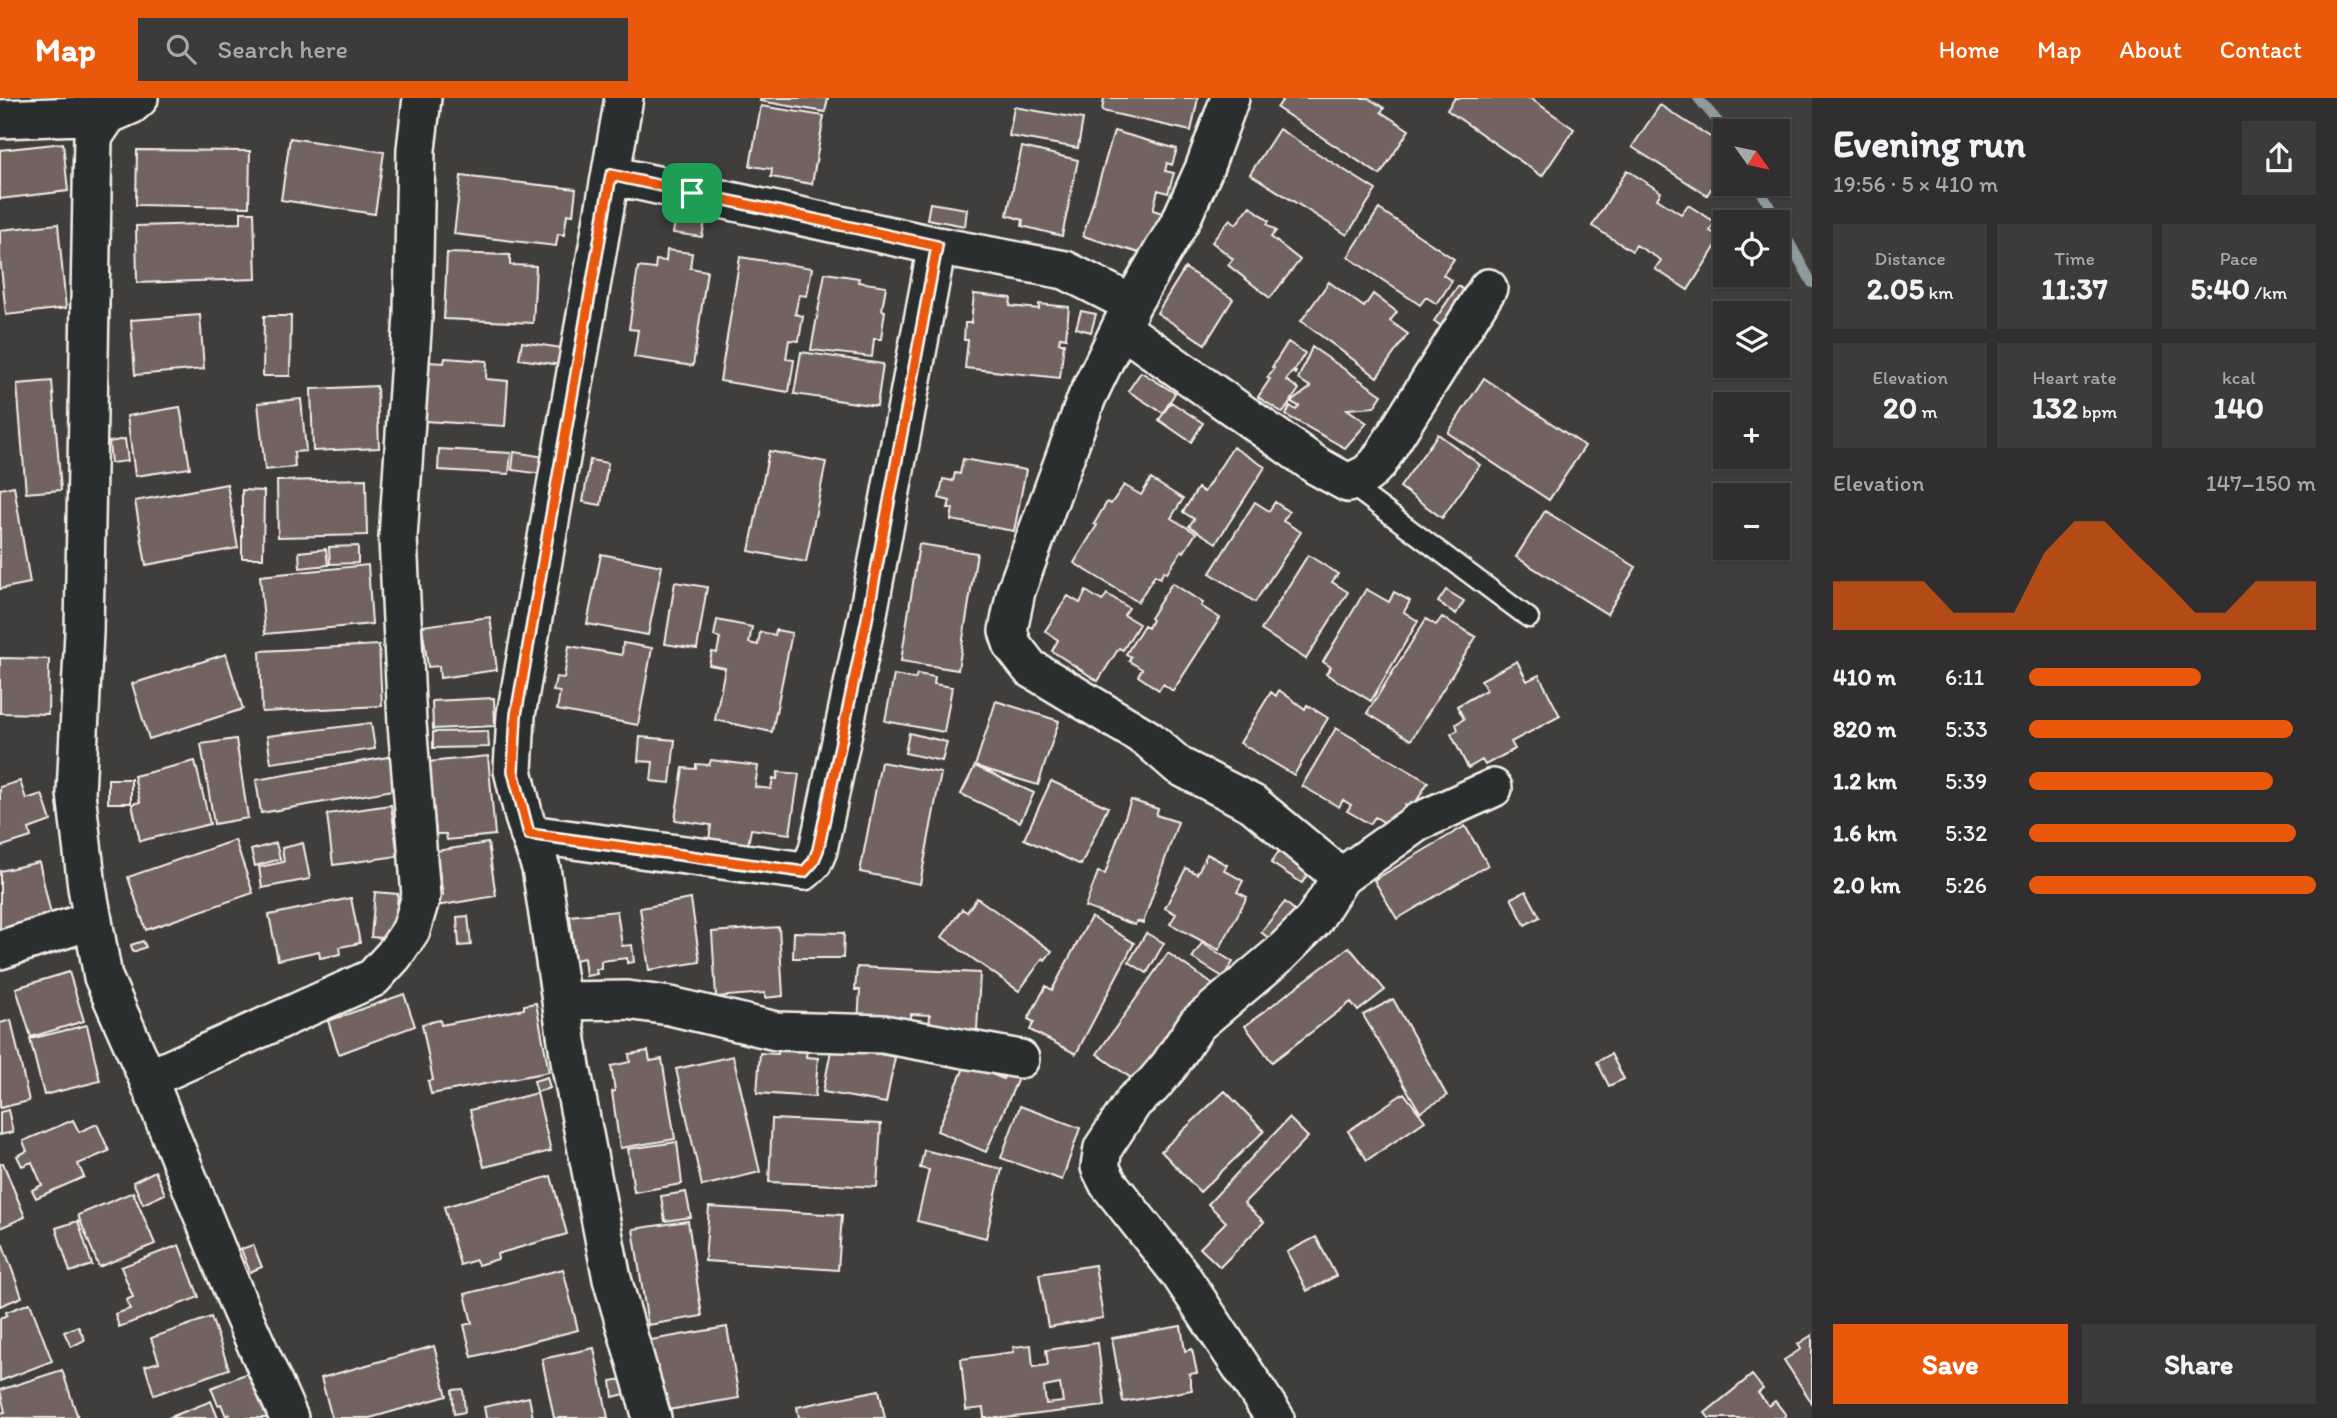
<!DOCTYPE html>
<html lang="en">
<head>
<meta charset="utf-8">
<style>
	body { margin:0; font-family:Itim,sans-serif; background:#3c3a3a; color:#f1f3f6; height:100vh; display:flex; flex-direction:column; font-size:26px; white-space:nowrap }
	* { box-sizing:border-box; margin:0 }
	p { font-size:23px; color:#a8a8aa }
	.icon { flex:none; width:38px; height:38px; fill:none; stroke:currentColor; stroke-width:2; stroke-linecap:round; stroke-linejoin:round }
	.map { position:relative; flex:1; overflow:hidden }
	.sheet { display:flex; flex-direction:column; background:#302e2e; width:525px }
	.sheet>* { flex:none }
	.needle { width:46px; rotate:123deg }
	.tools { position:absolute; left:1713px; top:21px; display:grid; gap:14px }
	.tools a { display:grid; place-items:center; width:77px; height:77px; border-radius:0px; background:#302e2e; box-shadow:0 2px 5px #0004,0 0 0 2px #4b4a4a; font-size:35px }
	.pin { position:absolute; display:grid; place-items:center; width:60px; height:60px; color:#fff; margin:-30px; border-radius:14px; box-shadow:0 4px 10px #0006 }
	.round { display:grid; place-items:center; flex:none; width:74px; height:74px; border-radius:0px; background:#3c3a3a }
	.head { display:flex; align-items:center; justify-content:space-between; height:119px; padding:0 21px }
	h1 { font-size:38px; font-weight:700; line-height:52px }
	.figures { display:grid; grid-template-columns:repeat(3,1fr); gap:10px; height:119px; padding:7px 21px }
	.figures div { display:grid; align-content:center; border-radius:0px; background:#3c3a3a; text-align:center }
	.figures b { font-size:30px; font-weight:700 }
	.figures small { font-size:19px; font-weight:400 }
	.figures p { font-size:19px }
	.chart { height:196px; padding:14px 21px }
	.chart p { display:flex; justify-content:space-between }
	.chart svg { width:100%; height:126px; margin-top:7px; fill:#ea580c; opacity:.7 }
	.button { display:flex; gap:14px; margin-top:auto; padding:14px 21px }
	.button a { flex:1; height:80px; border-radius:0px; background:#ea580c; color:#fff; font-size:28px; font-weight:700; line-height:80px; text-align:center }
	.button a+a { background:#3c3a3a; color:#f1f3f6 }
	ul { padding:0 21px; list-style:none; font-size:23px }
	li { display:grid; grid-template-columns:112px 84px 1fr; align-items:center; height:52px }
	li i { height:18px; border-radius:9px; background:#ea580c }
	header { display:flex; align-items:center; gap:42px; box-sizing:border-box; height:98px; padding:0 35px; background:#ea580c; color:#fff }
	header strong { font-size:33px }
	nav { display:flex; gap:38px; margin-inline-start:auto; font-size:24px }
	.search { width:490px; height:63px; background:#3c3a3a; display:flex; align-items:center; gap:18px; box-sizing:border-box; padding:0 24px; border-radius:0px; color:#a8a8aa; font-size:26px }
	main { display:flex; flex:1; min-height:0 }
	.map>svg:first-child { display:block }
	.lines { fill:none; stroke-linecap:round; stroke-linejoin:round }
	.stream { stroke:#8d9b9f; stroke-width:10 }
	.building { fill:#726460; stroke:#f4f1e8; stroke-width:2; fill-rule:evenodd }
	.service-casing { stroke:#f4f1e8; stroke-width:23 }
	.minor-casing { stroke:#f4f1e8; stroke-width:42 }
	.service { stroke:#2a2d2e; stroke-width:18 }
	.minor { stroke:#2a2d2e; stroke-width:37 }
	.route-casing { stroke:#fff; stroke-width:14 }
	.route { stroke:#ea580c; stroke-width:9 }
</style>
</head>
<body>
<header>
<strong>Map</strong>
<div class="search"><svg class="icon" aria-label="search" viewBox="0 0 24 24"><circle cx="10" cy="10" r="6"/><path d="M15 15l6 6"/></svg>Search here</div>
<nav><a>Home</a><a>Map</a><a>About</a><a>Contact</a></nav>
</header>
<main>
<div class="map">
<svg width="1812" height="1320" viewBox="0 0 1812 1320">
	<rect width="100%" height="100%" fill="#403e3d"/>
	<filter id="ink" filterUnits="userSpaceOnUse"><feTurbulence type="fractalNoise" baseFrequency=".0143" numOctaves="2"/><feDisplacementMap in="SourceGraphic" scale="14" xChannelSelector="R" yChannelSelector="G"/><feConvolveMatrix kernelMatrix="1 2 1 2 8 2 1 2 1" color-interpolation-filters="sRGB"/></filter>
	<g filter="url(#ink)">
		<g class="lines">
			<path class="stream" d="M1698,0L1726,33
				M1757,86L1812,185"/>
		</g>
		<path class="building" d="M761,0H828L825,14L760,3Z
			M1104,0H1198L1191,33L1102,13Z
			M1284,0H1368L1384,10L1381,14L1409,32L1380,77L1277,10Z
			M1455,0H1530L1574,31L1542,78L1447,12Z
			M1660,7L1726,49V68L1707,97L1632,49Z
			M761,8L824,18L812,86L771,79L772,71L750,68Z
			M1014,9L1083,21L1078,50L1009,38Z
			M1279,31L1376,92L1347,137L1250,76Z
			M1114,33L1177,51L1172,67L1167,65L1165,73L1174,75L1168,95L1158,92L1153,112L1162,115L1149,158L1083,138Z
			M290,40L384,54L375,116L281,102Z
			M63,45L68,93L0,101V52Z
			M1022,49L1078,62L1062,138L1022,128L1023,122L1007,117Z
			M137,52L250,53L249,109L136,107Z
			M1627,72L1661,94L1657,101L1681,116L1688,107L1715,124L1710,133L1721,140L1688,192L1655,171L1661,162L1636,147L1632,153L1592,128Z
			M461,78L576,91L573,117L567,116L564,137L558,136L556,148L454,136Z
			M930,105L967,111L965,128L927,121Z
			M1250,108L1269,123L1267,126L1276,133L1271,139L1300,162L1270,200L1228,167L1233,161L1212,144L1230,121L1236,126Z
			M1379,111L1454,161L1443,177L1452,183L1437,206L1426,199L1420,207L1348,159Z
			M241,114H254L256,181L137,185L136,128L241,125Z
			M676,118L705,123L702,139L673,135Z
			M58,126L66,210L6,217L0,159V132Z
			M667,152L692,155L690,170L707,173L693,268L634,259L638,232L629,231L638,169L655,171L656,162L666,163Z
			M447,155L510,157V167L536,168L533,225L444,221Z
			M740,159L812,170L807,198L799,197L795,216L803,218L799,243L789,242L786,261L794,262L789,294L720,283Z
			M1185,170L1233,201L1205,246L1157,215Z
			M825,175L859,180L858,184L886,188L882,212L885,213L881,241H874L872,259L811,252Z
			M1329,184L1364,209L1373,196L1397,214L1390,223L1408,236L1377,279L1301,223Z
			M1458,188L1471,197L1447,232L1434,223Z
			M974,196L1011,200L1010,208L1039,211V206L1069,209L1066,240L1060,239L1059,245H1064L1060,280L965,270L968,242H964L965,225H971Z
			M1081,213L1096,216L1091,234L1076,230Z
			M200,217L204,271L135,277L131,222Z
			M264,218H291L290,278H263Z
			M522,244L562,250L560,267L519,261Z
			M1288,244L1305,255L1294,273L1296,274L1295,276L1292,274L1286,282L1299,291L1283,315L1258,299L1270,281L1267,280L1274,270L1272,269Z
			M1312,249L1382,297L1374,309L1347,311L1367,325L1345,350L1286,317L1290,308L1296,312L1299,308L1291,304L1311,289L1298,281Z
			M801,254L883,266L877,308L794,296Z
			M445,260L487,263L486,281L508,283L505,328L424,323L429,264L444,265Z
			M1141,274L1175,295L1163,315L1128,293Z
			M1484,280L1585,348L1549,402L1448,335Z
			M52,283L61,392L26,395L17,286Z
			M377,288L379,350L313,353L311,291Z
			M301,301L306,353L294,354L295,369L265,372L258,305Z
			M1171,304L1203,325L1191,344L1159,322Z
			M180,309L190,370L135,378L127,318Z
			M1438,336L1480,367L1442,420L1400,389Z
			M125,341L128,363L111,365L109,344Z
			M1233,349L1265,369L1216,445L1189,428L1194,421L1183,414L1198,390L1204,394Z
			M439,351L511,355L509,376L438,372Z
			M769,353L826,364L806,464L749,453Z
			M514,354L545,359L542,376L512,372Z
			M963,361L1026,372L1014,433L951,422L953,410H948L950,403L939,400L943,381L953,383L955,375L960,376Z
			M590,362L608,365L601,407L583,404Z
			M366,381L367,437L278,439L277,383Z
			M1151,381L1183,401L1171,420L1196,435L1184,454L1182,452L1167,475L1164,473L1160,480L1155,477L1138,504L1074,465L1097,427L1094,426L1107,404L1111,406L1124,387L1141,397Z
			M227,386L238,450L146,467L135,403Z
			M14,388L30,485L0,491V391Z
			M242,392L264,393L263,460H242Z
			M1255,404L1269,413L1275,404L1289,414L1283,423L1301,434L1255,504L1210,475Z
			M1545,413L1636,469L1607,516L1516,459Z
			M919,446L977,455L958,572L901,563Z
			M358,448V465L330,466L329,449Z
			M326,451L328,467L300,470L299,454Z
			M601,456L662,468L648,537L587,526Z
			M1308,457L1338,476L1332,484L1348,494L1306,561L1261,532Z
			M368,467L372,526L265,536L260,478Z
			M675,484L707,489L697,551L665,546Z
			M1172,485L1203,505L1201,508L1220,520L1173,593L1163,586L1159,592L1138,578L1142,571L1129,563L1131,559L1126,556L1144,527L1148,530L1152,522L1150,520Z
			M1366,491L1389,504L1394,494L1410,503L1404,514L1418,523L1371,603L1326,576L1331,569L1323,564Z
			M1446,492L1464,503L1456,516L1438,504Z
			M1086,493L1102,503L1107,496L1129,510L1124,517L1139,526L1123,552L1119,550L1098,583L1052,553L1058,542L1045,533L1068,498L1080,505Z
			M490,519L497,572L440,580L439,568L428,569L422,528Z
			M1442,519L1476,539L1411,642L1367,615L1426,521L1436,527Z
			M717,522L752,529L749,545L758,547L760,534L775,537L776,532L792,535L772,634L715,622L725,570L709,567L712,554L717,555L720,540L714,538Z
			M623,545L652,550L638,627L557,612L560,594L553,593L556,579L564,580L569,548L622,557Z
			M379,547L382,608L262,614L260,553Z
			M226,556L243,611L149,641L132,586Z
			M0,560L49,561L48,616L0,615Z
			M1517,563L1527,583L1539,577L1560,618L1511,644L1515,651L1485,667L1482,662L1468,670L1451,636L1458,632L1456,626L1464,621L1457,608L1486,592L1481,582Z
			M917,576L935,579L934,586L952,589L944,634L885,623L894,577L915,581Z
			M1279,592L1305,611L1307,607L1328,620L1294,677L1240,645L1271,594L1276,598Z
			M494,600L495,628L433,631L432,603Z
			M996,603L1059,623L1038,687L975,668Z
			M371,625L375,651L271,665L267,638Z
			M1336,630L1428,684L1412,711L1405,707L1396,731L1375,719L1370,726L1347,713L1351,707L1343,702L1339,709L1302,688Z
			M488,633L489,649L433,650V634Z
			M909,635L947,644L942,663L905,655Z
			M640,639L675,642L670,685L651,683L653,664L638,663Z
			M236,641L248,720L214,726L201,646Z
			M394,658L399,691L261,715L256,682Z
			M488,658L495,737L447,742L446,736H436L429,664Z
			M711,662L758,668L755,689L771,691L773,680L777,681L778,674L799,676L790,736L751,731L748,747L709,742L711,727L675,722L683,670L696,671V666L709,667Z
			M195,663L210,726L140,743L132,706L140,704L134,678Z
			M881,664L941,675L920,786L860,774Z
			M975,668L1034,695L1020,724L961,696Z
			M108,681H131V705H108Z
			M20,683L26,701L42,696L51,723L29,731L31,739L0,749V689Z
			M1051,683L1108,709L1081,767L1024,741Z
			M1131,702L1158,711L1156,717L1178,724L1143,825L1137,823L1135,827L1085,809L1098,774L1105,776Z
			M391,707L398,758L333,767L327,716Z
			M1465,728L1488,767L1397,821L1374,782Z
			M235,742L253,795L146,832L128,779Z
			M276,745L280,761L255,768L251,752Z
			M303,745L310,781L262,790L259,769L284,764L282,750Z
			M488,745L496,798L436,808L435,799L443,797L436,753Z
			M1282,749L1312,769L1302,785L1271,765Z
			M1207,756L1227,767L1224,772L1243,783L1237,794L1247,799L1219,852L1170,826L1176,816L1165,810L1186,770L1197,776Z
			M39,764L52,821L0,834V773Z
			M1526,793L1540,819L1525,827L1511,800Z
			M375,794L398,796L394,841L371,839Z
			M351,800L360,845L340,849L341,856L320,860L319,853L278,862L269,817Z
			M977,800L1052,853L1045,862L1043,860L1019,893L942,839L962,811L967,814Z
			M691,801L700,864L649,872L640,810Z
			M1285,804L1299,816L1275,845L1261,834Z
			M617,813L622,848L632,847L634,864L627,865V860L601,863V871H596L597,876L586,878L584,860L575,862L570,818Z
			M468,818L471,847L459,848L457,819Z
			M1091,819L1134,845L1076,956L1030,932L1034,924L1028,921L1046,888L1052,892Z
			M779,829L783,898L765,900V895L716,899L712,834Z
			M794,834L844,835L843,860H793Z
			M1146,835L1164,845L1147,875L1129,864Z
			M143,843L146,849L133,854L131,847Z
			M1202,845L1233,864L1223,879L1192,860Z
			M1349,849L1385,892L1358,913L1351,904L1272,964L1245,928Z
			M1168,855L1215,888L1144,989L1097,956Z
			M857,869L980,875L977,932L929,930L930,917L911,916V927L858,925L860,892H855Z
			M69,874L84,923L31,939L16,890Z
			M404,896L415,928L339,956L328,923Z
			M1393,901L1447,998L1420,1014L1363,917Z
			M536,905L549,974L431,996L428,983L433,982L422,926L440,922L441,927L524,911V907Z
			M11,922L29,1003L0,1010V925Z
			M87,927L100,983L44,997L30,941Z
			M832,947L895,959L886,1005L823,994Z
			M779,950L807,952L806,959L818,960L815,999L757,995L760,955L778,956Z
			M648,953L650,963L662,961L675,1041L620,1050L612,994L615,993L611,968L630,964L629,956Z
			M1611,956L1624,981L1609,988L1597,964Z
			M733,958L760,1074L702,1088L676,971Z
			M966,965L1003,981L1005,976L1019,978L986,1054L937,1033Z
			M547,979L550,990L537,994L534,983Z
			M1225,993L1264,1033L1200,1094L1161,1053Z
			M537,995L551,1053L484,1069L470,1012Z
			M1404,995L1425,1023L1367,1062L1348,1033Z
			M1020,1008L1080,1030L1062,1082L1001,1060Z
			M8,1012L13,1034L0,1037V1014Z
			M1289,1020L1308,1039L1244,1105L1264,1124L1220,1169L1200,1150L1226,1124L1208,1106Z
			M772,1021L881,1026L877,1089L769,1084Z
			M73,1022L79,1034L97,1026L109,1053L78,1066L84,1079L36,1100L32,1092L42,1087L32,1064L22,1068L17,1058L27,1053L23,1043Z
			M677,1044L682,1086L634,1094L628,1051Z
			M924,1052L1002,1071L986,1140L917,1123L929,1072L920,1070Z
			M3,1065L25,1119L0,1130V1066Z
			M155,1073L165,1096L143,1106L133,1084Z
			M551,1078L567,1136L497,1156L498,1161L478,1167L476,1162L460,1167L444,1109Z
			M133,1094L155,1146L99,1169L78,1117Z
			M686,1094L691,1119L665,1123L661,1098Z
			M709,1109L842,1117L838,1172L705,1163Z
			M78,1123L92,1167L70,1174L56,1130Z
			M688,1123L702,1218L648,1227L633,1131Z
			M1316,1139L1336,1178L1307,1193L1287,1154Z
			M3,1147L22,1199L0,1208V1148Z
			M179,1147L199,1199L119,1229L115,1216L130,1211L126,1202L133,1199L121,1169Z
			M253,1147L262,1169L250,1174L241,1151Z
			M1095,1167L1103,1220L1048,1229L1039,1176Z
			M563,1171L578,1232L472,1259L464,1227L472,1225L465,1196Z
			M30,1205L52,1263L0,1283V1220L7,1217L6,1214Z
			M211,1219L229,1271L154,1297L145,1268L159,1264L151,1240Z
			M78,1228L85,1242L71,1249L64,1234Z
			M1181,1228L1185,1253L1192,1251L1197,1275L1189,1276L1192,1292L1123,1304L1112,1240Z
			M727,1229L739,1300L662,1313L651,1242Z
			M1812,1237V1305L1784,1262L1801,1251L1798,1246Z
			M1098,1245L1105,1308L1005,1320H984L983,1310L966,1312L961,1261L1014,1254L1013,1249L1031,1247L1033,1269L1048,1267L1046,1252ZM1060,1286L1063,1304L1046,1306L1044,1289Z
			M434,1248L447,1298L370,1320H332L321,1280Z
			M594,1250L608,1320H554L542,1261Z
			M62,1272L78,1320H0V1315L5,1314L0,1292Z
			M250,1274L268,1320H231L229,1316L226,1318L221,1306L218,1307L211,1290Z
			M1752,1277L1763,1291L1758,1295L1769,1308L1775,1303L1786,1317L1783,1320H1709L1705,1315Z
			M623,1281L625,1296L613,1299L611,1283Z
			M463,1291L465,1314L454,1316L452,1292Z
			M879,1292L885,1320H799L797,1309Z
			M529,1299L533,1320H486L484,1309Z
			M211,1303L218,1320H168Z"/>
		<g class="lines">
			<defs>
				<path id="service" d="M1348,385L1529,520"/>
				<path id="minor" d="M624,0L516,617L513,672L524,719L541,770L571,969L612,1181L652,1320
					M1230,0L1204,71L1181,122L1132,206L1087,299L1016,493L1008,533L1013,548L1030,570L1148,641L1179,668L1253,706L1341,779
					M108,17L93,39L84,534L76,695L87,789L103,879L148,981L240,1210L289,1320
					M0,21L108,17L131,7L139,0
					M611,77L937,148L1065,172L1132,206
					M1121,230L1317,368L1348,385L1367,376L1378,365L1488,190
					M529,736L804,773L813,764L818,752L867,521L937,148
					M0,852L93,822
					M561,903L627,902L670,908L776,933L883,936L1020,961
					M148,981L373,880L394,857L411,832L421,798L407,625L398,440L413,218L416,51L422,0
					M1275,1320L1180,1176L1108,1085L1100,1069L1103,1050L1134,1003L1152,988L1169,968L1197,926L1280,856L1313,823L1341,779L1418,724L1493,690"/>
			</defs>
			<use href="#service" class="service-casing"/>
			<use href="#minor" class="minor-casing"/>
			<use href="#service" class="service"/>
			<use href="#minor" class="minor"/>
		</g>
	</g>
	<g class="lines" filter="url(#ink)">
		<defs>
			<path id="route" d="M611,77L937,148L867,521L818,752L813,764L804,774L529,736L513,673L516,617Z"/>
		</defs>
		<use href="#route" class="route-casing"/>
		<use href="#route" class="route"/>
	</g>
</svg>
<div class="tools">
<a><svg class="needle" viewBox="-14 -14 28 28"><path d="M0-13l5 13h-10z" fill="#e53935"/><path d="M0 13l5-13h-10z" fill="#a8a8aa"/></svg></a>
<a><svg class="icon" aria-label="locate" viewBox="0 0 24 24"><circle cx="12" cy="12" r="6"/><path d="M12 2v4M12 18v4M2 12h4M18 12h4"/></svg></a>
<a><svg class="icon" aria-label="layers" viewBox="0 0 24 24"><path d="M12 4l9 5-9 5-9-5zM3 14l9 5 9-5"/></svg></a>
<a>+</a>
<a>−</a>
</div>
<div class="pin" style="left:692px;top:95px;background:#1e9e55"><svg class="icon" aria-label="arrive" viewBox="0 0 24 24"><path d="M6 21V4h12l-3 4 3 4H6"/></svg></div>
</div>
<section class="sheet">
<div class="head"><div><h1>Evening run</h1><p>19:56 · 5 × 410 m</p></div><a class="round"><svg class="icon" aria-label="share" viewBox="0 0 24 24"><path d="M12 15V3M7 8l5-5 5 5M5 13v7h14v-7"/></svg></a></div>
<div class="figures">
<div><p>Distance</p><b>2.05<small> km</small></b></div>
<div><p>Time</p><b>11:37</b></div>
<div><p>Pace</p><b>5:40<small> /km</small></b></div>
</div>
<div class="figures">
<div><p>Elevation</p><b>20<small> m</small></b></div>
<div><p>Heart rate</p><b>132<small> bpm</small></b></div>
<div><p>kcal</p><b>140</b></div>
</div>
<div class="chart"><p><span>Elevation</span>147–150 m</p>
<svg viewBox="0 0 160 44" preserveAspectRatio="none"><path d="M0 44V27L10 27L20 27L30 27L40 38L50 38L60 38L70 17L80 6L90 6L100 17L110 27L120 38L130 38L140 27L150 27L160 27V44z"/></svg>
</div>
<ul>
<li><b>410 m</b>6:11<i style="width:60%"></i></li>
<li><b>820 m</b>5:33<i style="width:92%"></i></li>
<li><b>1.2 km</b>5:39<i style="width:85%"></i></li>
<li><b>1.6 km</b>5:32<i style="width:93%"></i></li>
<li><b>2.0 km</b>5:26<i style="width:100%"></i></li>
</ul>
<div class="button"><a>Save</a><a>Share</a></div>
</section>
</main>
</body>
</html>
